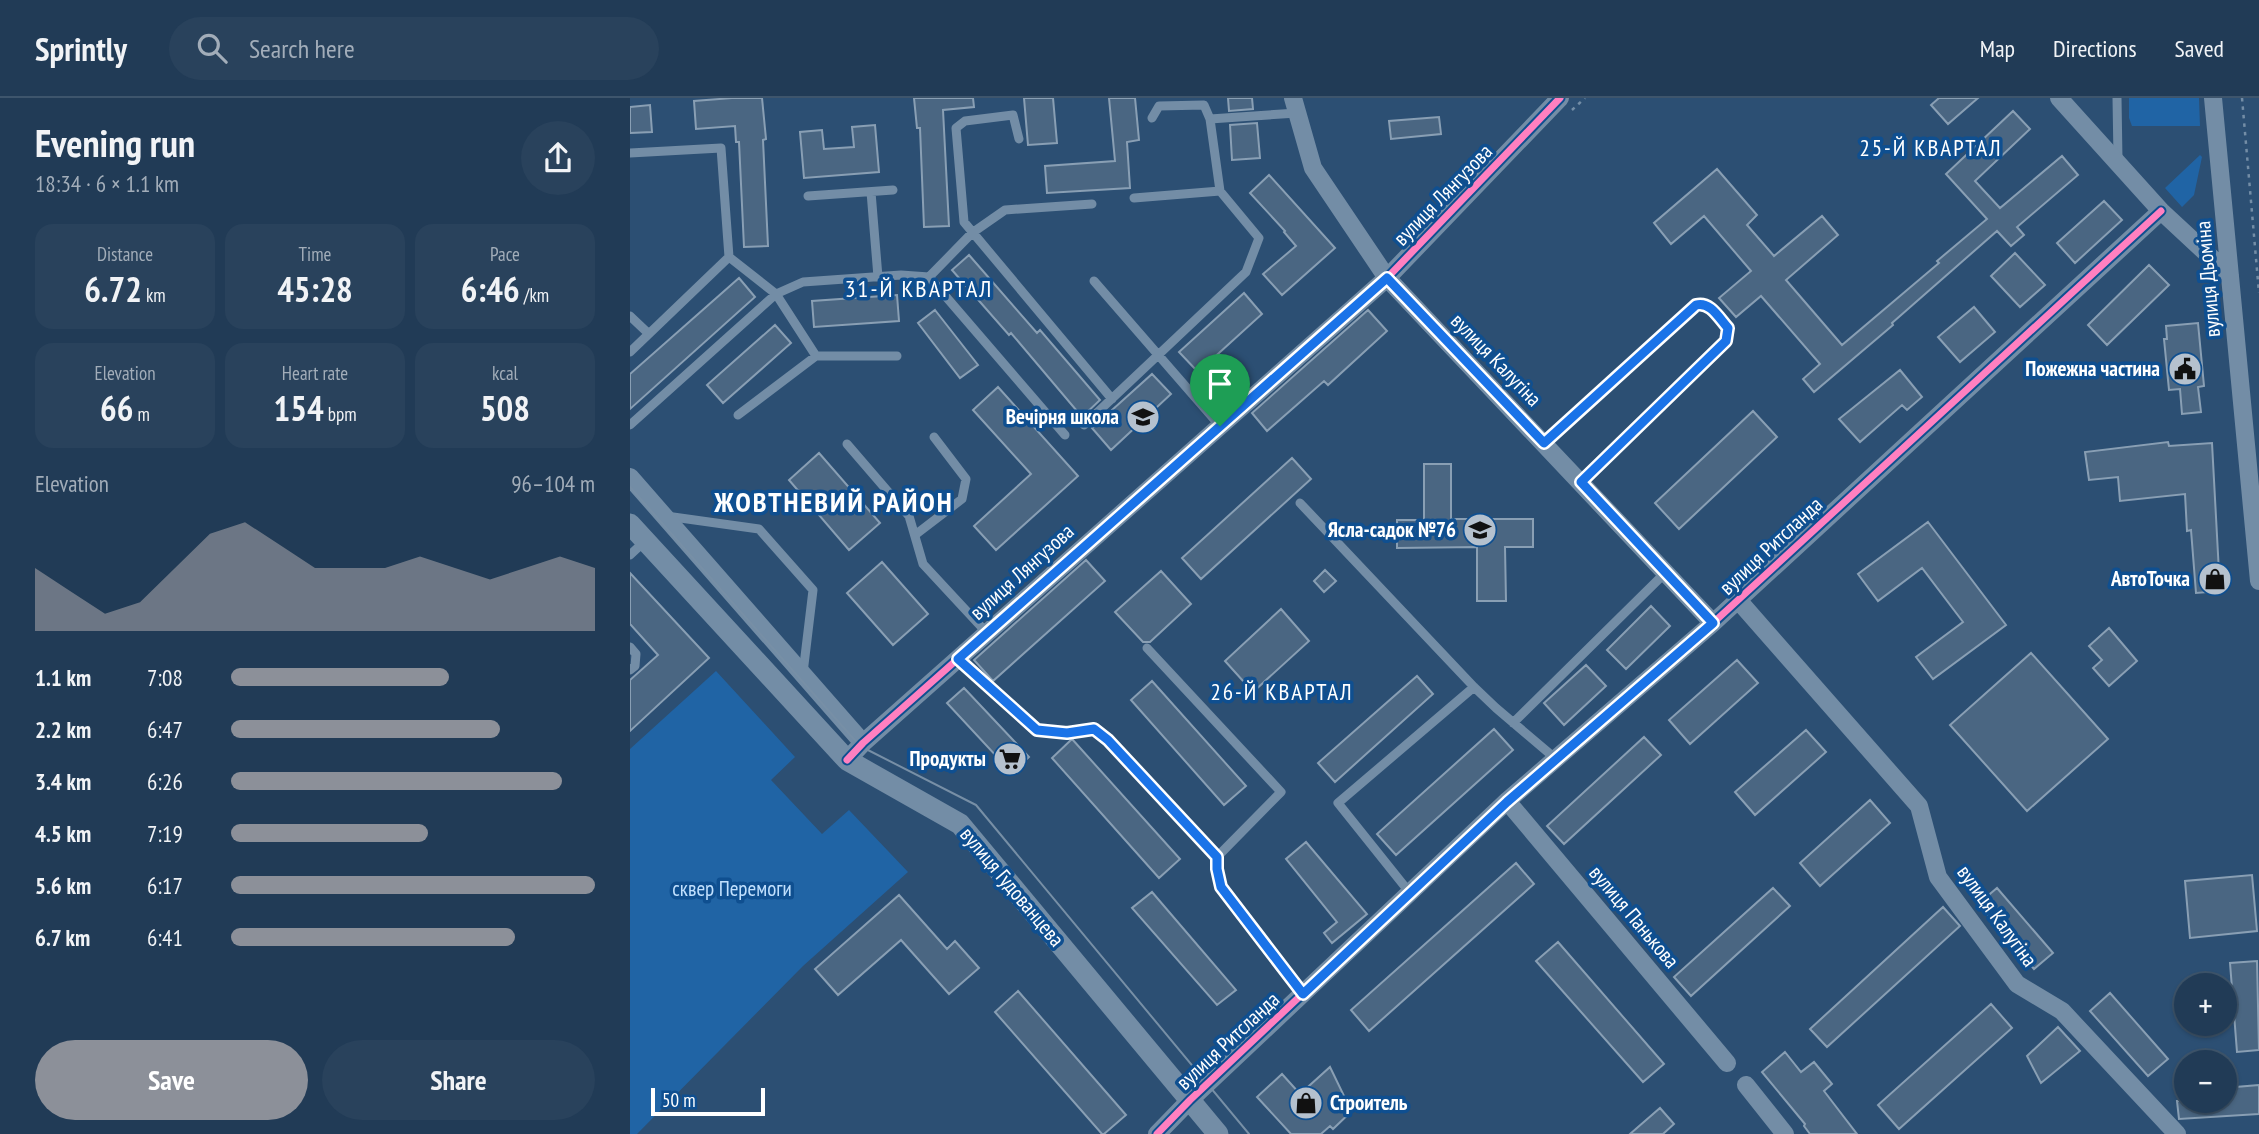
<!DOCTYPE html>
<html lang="en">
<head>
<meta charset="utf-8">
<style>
	body { margin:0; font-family:"PT Sans Narrow",sans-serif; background:#29425c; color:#f1f3f6; height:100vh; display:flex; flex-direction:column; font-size:26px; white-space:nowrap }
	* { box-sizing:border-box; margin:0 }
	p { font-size:23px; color:#a2adb9 }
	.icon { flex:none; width:38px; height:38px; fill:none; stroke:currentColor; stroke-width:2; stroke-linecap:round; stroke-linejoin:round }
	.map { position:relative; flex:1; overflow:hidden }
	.sheet { display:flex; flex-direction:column; background:#213b56; width:630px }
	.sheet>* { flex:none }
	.fabs { position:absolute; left:1544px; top:875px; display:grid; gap:14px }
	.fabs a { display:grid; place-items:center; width:63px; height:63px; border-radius:50%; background:#213b56; box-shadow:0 2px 5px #0004,0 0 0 2px #3e556c; font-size:35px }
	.scale { position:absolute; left:21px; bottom:18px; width:114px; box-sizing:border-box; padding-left:7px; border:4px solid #fff; border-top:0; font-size:19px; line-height:24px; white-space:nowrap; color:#fff; -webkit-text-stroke:5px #0f4f90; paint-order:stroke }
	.pin { position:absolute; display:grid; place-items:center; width:60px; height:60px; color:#fff; margin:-72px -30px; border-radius:50% 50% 50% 0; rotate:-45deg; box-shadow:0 0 7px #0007 }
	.pin .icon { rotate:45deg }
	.round { display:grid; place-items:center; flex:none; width:74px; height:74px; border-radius:37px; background:#29425c }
	.overview { display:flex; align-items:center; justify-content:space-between; height:119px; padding:0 35px }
	h1 { font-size:38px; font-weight:600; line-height:52px }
	.metrics { display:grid; grid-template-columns:repeat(3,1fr); gap:10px; height:119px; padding:7px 35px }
	.metrics div { display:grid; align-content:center; border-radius:18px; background:#29425c; text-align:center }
	.metrics b { font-size:35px; font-weight:600 }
	.metrics small { font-size:19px; font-weight:400 }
	.metrics p { font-size:19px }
	.chart { height:196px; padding:14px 35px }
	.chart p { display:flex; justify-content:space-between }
	.chart svg { width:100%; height:126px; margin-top:7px; fill:#8c9099; opacity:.7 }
	.action { display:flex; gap:14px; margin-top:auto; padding:14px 35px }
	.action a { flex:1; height:80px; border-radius:42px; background:#8c9099; color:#fff; font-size:28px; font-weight:600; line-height:80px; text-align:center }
	.action a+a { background:#29425c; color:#f1f3f6 }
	ul { padding:0 35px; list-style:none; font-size:23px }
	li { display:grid; grid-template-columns:112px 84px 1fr; align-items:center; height:52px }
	li i { height:18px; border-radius:9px; background:#8c9099 }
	header { display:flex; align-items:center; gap:42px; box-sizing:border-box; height:98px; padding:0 35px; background:#213b56; border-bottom:2px solid #3e556c }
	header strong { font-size:33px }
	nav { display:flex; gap:38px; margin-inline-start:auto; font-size:24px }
	.search { width:490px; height:63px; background:#29425c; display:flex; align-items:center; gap:18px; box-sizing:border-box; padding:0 24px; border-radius:38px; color:#a2adb9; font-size:26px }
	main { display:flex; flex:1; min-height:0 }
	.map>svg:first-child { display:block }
	.green { fill:#2064a5 }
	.building { fill:#4a6682; stroke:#899fb4; stroke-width:2 }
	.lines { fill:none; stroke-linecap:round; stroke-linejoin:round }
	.path { stroke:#738da6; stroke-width:2.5; stroke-dasharray:3.5 5; stroke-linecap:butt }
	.service { stroke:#738da6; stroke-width:9 }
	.minor { stroke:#738da6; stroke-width:18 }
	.tertiary { stroke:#738da6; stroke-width:21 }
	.tram { stroke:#778fa6; stroke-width:2 }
	.cycleway-casing { stroke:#0f4f90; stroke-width:11 }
	.cycleway { stroke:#ff80c0; stroke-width:7 }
	.route-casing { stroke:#fff; stroke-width:14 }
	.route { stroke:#1a73e8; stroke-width:9 }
	.labels { text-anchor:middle; stroke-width:7; stroke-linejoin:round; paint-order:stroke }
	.street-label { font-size:21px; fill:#fff; stroke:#0f4f90 }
	.poi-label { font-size:21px; font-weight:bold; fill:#fff; stroke:#0f4f90; text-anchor:end }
	.park-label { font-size:21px; fill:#c1e0fe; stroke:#0f4f90 }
	.neighbourhood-label { font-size:23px; letter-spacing:2px; fill:#fff; stroke:#0f4f90 }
	.quarter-label { font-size:24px; letter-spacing:2px; fill:#fff; stroke:#0f4f90 }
	.district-label { font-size:28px; font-weight:bold; letter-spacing:2px; fill:#fff; stroke:#0f4f90 }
</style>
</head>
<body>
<header>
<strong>Sprintly</strong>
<div class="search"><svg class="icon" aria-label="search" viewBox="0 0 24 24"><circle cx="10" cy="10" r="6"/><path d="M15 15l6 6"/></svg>Search here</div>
<nav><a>Map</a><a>Directions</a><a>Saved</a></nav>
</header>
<main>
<section class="sheet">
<div class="overview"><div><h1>Evening run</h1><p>18:34 · 6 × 1.1 km</p></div><a class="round"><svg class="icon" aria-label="share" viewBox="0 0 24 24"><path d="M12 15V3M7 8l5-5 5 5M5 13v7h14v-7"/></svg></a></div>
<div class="metrics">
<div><p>Distance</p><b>6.72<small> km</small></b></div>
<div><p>Time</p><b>45:28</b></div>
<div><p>Pace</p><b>6:46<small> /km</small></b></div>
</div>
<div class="metrics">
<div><p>Elevation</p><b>66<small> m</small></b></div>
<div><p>Heart rate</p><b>154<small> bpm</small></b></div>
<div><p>kcal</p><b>508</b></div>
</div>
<div class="chart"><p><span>Elevation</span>96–104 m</p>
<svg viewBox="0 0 160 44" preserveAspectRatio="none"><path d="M0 44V22L10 30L20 38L30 34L40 22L50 10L60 6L70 14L80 22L90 22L100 22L110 18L120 22L130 26L140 22L150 18L160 22V44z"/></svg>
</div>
<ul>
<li><b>1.1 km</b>7:08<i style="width:60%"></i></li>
<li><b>2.2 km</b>6:47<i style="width:74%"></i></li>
<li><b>3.4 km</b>6:26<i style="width:91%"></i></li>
<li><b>4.5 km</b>7:19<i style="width:54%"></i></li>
<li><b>5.6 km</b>6:17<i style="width:100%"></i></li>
<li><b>6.7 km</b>6:41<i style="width:78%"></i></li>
</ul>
<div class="action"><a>Save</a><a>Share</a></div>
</section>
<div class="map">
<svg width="1629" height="1036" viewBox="0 0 1629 1036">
	<rect width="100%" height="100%" fill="#2c4f73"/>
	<path class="green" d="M1499,0H1569L1570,28H1502L1499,20Z
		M1570,57L1572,59L1564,97L1552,109L1535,90Z
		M86,573L165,659L141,682L192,736L219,712L278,774L173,868L7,1036H0V651Z"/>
	<path class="building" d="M102,0H132L136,41L133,42L138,148L114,149L109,44H106L105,28L66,31L64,3Z
		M284,0H343L344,9L313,12L319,128L294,129L290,30H287Z
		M394,0H423L427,45L398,47Z
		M479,0H505L509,42L497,44L500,90L417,95L415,68L485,63Z
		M598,0H622L623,11L599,13Z
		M1309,0H1348L1318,26L1301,7Z
		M20,7L22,34L0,35V9Z
		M1383,13L1400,31L1345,83L1370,110L1432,58L1448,77L1387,129L1394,137L1381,148L1367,133L1262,225L1263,227L1184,294L1173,281L1190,266L1131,198L1106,219L1089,200L1121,173L1074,118L1041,146L1024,125L1087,71L1127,117L1117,127L1144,158L1192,118L1208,137L1156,182L1212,247L1309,165L1307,163L1357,121L1316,76Z
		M809,19L811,36L761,41L759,23Z
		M627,25L630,60L602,62L600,27Z
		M245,27L249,74L174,80L170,34L192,32L194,51L224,49L222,29Z
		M639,77L705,150L652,197L633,176L666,148L654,134L655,133L620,95Z
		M1474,103L1492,122L1445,165L1427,145Z
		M1385,155L1415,187L1390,209L1361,178Z
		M339,157L407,235L410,232L470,302L452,319L381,235L379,237L322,172Z
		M1519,167L1539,187L1477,247L1458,227Z
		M109,180L125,199L0,311V276Z
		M614,195L632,216L568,274L549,254Z
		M267,197L269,223L184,229L182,203Z
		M1344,209L1365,234L1330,264L1308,239Z
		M305,212L348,267L330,280L288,225Z
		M738,212L757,233L698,287L694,283L637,333L622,315Z
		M1568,225L1574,288L1568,289L1571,314L1552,316L1550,291L1539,292L1534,241H1537L1536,228Z
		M145,227L161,245L93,305L77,287Z
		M1270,272L1292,299L1277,312L1272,307L1230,344L1209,321Z
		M522,276L541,296L481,352L462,330Z
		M368,289L448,378L366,452L344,428L401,376L343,312Z
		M1123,313L1147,339L1049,431L1025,405Z
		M1538,344L1539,348L1582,345L1590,493L1566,495L1561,432L1557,433L1555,396L1490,403L1488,379L1459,382L1455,354Z
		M189,355L250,425L219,452L159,382Z
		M662,360L681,381L571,481L552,460Z
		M794,366H821V421H903V449H875L876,503H847V449L767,450V422H794Z
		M1298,424L1376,527L1303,581L1286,559L1333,524L1292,470L1248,503L1228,476Z
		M456,462L475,483L363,583L344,562Z
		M252,464L298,516L263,547L217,495Z
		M695,472L706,483L694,494L684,483Z
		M531,473L561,506L520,544H513L485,514Z
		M0,475L79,560L0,633V582L28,557L0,526Z
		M1021,508L1040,528L996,571L977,552Z
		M651,511L679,543L623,594L595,563Z
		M1479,530L1507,563L1479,588L1463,570L1472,562L1459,548Z
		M1401,555L1478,641L1397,713L1320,627Z
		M1107,562L1128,585L1060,646L1039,622Z
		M956,567L976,588L934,627L914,605Z
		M787,578L803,596L705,684L688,665Z
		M522,583L616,688L594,707L501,602Z
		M334,590L399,659L382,675L317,605Z
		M864,631L883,652L766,757L747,736Z
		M1176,632L1196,654L1125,717L1105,694Z
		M1014,639L1031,657L934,746L917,728Z
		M442,641L550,761L529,780L422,660Z
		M1240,702L1260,725L1190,788L1170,765Z
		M676,744L737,816L702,845L694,835L707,824L656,761Z
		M886,765L904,786L739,933L721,912Z
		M1622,777L1627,833L1560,840L1555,783Z
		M1143,790L1160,808L1061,898L1044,879Z
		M1367,790L1423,855L1404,871L1348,806Z
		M522,794L606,892L587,907L502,810Z
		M269,797L317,851L325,843L349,870L319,896L271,842L208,897L185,871Z
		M1313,809L1330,828L1197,949L1180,931Z
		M928,844L1034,966L1013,984L906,863Z
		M1627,863L1629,952L1607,954L1600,865Z
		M388,893L496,1017L474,1036H472L365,914Z
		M1480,895L1538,961L1518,978L1460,913Z
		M1361,906L1382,930L1269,1031L1248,1007Z
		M1428,929L1450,953L1411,985L1397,958Z
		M1155,954L1171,974L1184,964L1202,986L1194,993L1227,1036H1180L1174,1028L1175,1026L1132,974Z
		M700,969L714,998L725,1010L703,1031L700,1028L691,1036H661L627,999L652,976L670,996Z
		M1629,987V1016L1549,1021L1547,1003H1594V990Z
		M1030,1010L1044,1026L1033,1036H1000Z"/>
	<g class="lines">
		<path class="path" d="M1612,0L1629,195
			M942,12L955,0"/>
		<path class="service" d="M1487,0L1488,61
			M522,20L529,8L574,7L580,21L590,93
			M580,21L667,15
			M389,41L383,17L335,23L326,30L334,124L482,301
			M0,55L91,50L99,159L0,254
			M241,94L248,179
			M178,98L263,92
			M99,159L146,196L186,258
			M299,179L342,135L375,112L462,106
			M464,183L590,328
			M0,218L19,236
			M108,317L186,258H267
			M0,327L146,196L173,184L271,177L299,179L435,337
			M454,327L616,174L629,140L590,93L504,100
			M914,345L1066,207L1075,206L1079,208L1098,230L1096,243L951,384
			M217,346L279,418L293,466L357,535
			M670,405L844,589L866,610L926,661
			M36,418L129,431L183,492L173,575
			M285,437L332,401L336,381L304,339
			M0,457L14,444
			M0,549L6,556L5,568L0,572
			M517,550L651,694L587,759V771L591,789L673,896
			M328,561L407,632C427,637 444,632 464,631L478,642L587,759
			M883,625L1035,475
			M780,795L708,705L844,589"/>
		<path class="minor" d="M663,0L683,70L757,180L1083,525
			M1429,0L1531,113L1600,177
			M1583,0L1629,483
			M0,379L233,645
			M1108,502L1289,708L1308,779L1387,886L1432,913L1547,1036
			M217,662L233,645L757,180L930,0
			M877,703L1097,965
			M1116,987L1155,1036
			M527,1036L560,1002L877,703L1083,525L1531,113"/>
		<path class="tertiary" d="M0,426L217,662L330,726L588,1036"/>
		<path class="tram" d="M0,389L230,648L346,707L619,1036"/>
		<defs>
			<path id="cycleway" d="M217,662L233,645L757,180L930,0
				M527,1036L560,1002L877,703L1083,525L1531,113"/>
		</defs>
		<use href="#cycleway" class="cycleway-casing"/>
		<use href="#cycleway" class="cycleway"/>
	</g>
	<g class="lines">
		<defs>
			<path id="route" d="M757,180L914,345L1066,207C1080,203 1089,220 1098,230L1096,243L951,384L1083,525L877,704L673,896L591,789L587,771V759L478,642L464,631L437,635L407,632L328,561Z"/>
		</defs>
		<use href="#route" class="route-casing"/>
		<use href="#route" class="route"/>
	</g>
	<defs>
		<symbol id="civic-disc" viewBox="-11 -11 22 22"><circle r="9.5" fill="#b5c1ce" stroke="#0f4f90"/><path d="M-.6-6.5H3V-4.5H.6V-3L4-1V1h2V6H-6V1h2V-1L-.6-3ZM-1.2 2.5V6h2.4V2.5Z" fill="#111"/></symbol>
		<symbol id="school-disc" viewBox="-11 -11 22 22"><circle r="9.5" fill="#b5c1ce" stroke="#0f4f90"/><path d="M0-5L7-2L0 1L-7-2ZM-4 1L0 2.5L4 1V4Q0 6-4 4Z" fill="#111"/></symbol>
		<symbol id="shop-disc" viewBox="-11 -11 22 22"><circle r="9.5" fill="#b5c1ce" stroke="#0f4f90"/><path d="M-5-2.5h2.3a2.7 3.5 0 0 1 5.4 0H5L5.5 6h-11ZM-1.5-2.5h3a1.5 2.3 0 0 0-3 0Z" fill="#111"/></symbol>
		<symbol id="supermarket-disc" viewBox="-11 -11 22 22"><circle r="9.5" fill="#b5c1ce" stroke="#0f4f90"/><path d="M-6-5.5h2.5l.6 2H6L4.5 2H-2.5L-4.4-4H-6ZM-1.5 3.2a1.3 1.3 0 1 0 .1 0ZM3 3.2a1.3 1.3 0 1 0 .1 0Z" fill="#111"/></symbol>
	</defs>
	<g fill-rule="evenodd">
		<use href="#civic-disc" x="1536" y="252" width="38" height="38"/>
		<use href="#school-disc" x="494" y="300" width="38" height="38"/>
		<use href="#school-disc" x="831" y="413" width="38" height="38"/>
		<use href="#shop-disc" x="1566" y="462" width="38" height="38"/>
		<use href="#supermarket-disc" x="361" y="642" width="38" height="38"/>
		<use href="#shop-disc" x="657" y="986" width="38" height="38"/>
	</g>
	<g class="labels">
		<g class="street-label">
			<text transform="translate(813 97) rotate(-46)" y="7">вулиця Лянгузова</text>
			<text transform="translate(1578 181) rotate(-95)" y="7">вулиця Дьоміна</text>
			<text transform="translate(866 262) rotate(46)" y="7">вулиця Калугіна</text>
			<text transform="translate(1141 448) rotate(-43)" y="7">вулиця Ритсланда</text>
			<text transform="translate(392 474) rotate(-42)" y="7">вулиця Лянгузова</text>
			<text transform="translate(382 789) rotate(50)" y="7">вулиця Гудованцева</text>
			<text transform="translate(1367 818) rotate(54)" y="7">вулиця Калугіна</text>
			<text transform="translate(1004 819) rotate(50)" y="7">вулиця Панькова</text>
			<text transform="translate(598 943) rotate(-43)" y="7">вулиця Ритсланда</text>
		</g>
		<g class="poi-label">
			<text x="1530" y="278">Пожежна частина</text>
			<text x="489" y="326">Вечірня школа</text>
			<text x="826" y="439">Ясла-садок №76</text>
			<text x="1560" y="488">АвтоТочка</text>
			<text x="356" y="668">Продукты</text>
			<text x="700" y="1012" text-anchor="start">Строитель</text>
		</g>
		<g class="park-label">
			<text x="102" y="798">сквер Перемоги</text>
		</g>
		<g class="neighbourhood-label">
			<text x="1301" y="58">25-Й КВАРТАЛ</text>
			<text x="652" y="602">26-Й КВАРТАЛ</text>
		</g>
		<g class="quarter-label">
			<text x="289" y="199">31-Й КВАРТАЛ</text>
		</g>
		<g class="district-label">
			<text x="204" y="414">ЖОВТНЕВИЙ РАЙОН</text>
		</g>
	</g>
</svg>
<div class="fabs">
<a>+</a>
<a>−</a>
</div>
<div class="scale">50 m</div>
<div class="pin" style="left:590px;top:328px;background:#1e9e55"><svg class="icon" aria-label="arrive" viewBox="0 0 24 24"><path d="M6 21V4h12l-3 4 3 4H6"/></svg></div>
</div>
</main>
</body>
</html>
